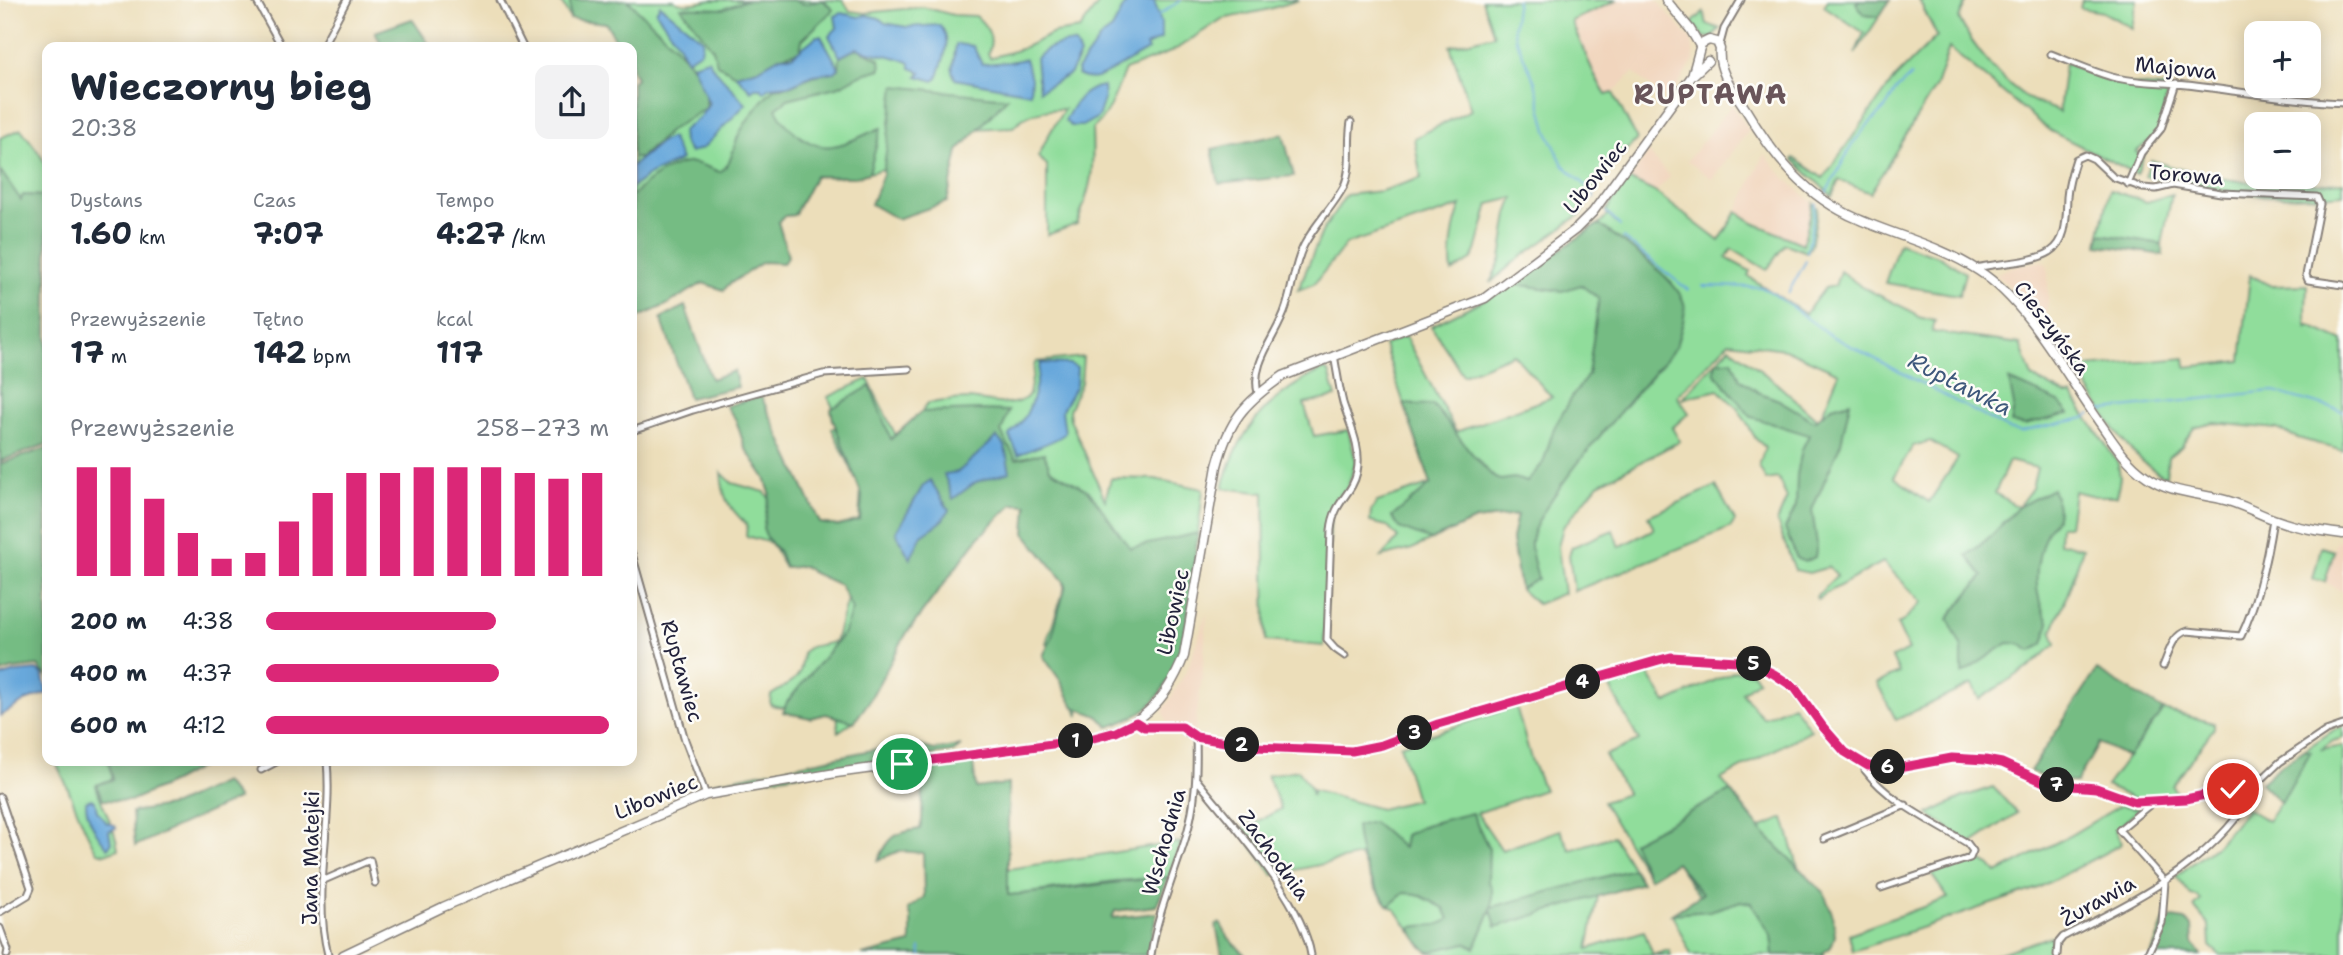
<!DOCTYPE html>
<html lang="pl">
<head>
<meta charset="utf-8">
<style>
	body { margin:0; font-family:"Shantell Sans",sans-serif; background:#f2f2f3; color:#1f2937; height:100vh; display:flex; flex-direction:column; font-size:26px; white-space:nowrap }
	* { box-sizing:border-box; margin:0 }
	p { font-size:23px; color:#747a83 }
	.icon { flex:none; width:38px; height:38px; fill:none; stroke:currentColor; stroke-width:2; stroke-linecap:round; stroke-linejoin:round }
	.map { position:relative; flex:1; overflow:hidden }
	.panel { position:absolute; left:42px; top:42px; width:595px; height:724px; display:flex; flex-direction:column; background:#fff; border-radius:14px; box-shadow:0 4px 18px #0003 }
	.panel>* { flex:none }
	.controls { position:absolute; left:2244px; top:21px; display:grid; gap:14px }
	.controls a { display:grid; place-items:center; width:77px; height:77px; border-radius:14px; background:#fff; box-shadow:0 4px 18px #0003; font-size:35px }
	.pin { position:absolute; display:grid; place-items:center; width:60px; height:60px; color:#fff; margin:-30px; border:4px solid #fff; border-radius:50%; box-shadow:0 2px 7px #0007 }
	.km { position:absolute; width:35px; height:35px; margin:-18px; border-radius:50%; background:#222; color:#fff; font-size:19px; line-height:35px; text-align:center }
	.round { display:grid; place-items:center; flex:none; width:74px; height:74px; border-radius:14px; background:#f2f2f3 }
	.head { display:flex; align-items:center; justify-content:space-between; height:119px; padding:0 28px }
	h1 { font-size:38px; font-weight:700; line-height:52px }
	.figures { display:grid; grid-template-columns:repeat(3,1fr); gap:10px; height:119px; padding:7px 28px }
	.figures div { display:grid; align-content:center }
	.figures b { font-size:30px; font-weight:700 }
	.figures small { font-size:19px; font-weight:400 }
	.figures p { font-size:19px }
	.chart { height:196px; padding:14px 28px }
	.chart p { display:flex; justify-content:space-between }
	.chart svg { width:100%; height:126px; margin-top:7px; stroke:#db2777; stroke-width:6 }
	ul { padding:0 28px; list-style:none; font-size:23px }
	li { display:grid; grid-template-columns:112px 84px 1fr; align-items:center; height:52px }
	li i { height:18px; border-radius:9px; background:#db2777 }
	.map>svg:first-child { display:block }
	.built { fill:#f1d5bd }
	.green { fill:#90dd9b; stroke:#59806b; stroke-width:2; fill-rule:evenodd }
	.forest { fill:#74bc83; stroke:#4b6f5f; stroke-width:2 }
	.water { fill:#68a8db; stroke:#45658b; stroke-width:2 }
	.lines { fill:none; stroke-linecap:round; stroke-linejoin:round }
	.stream { stroke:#68a8db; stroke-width:2 }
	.street-casing { stroke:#87807a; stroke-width:9 }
	.secondary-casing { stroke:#87807a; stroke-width:11 }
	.street { stroke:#fff; stroke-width:5 }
	.secondary { stroke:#fff; stroke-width:8 }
	.route-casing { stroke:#fff; stroke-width:14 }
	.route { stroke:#db2777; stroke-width:9 }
	.labels { text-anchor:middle; stroke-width:5; stroke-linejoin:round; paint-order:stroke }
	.street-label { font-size:21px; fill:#22223b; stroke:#fdfcf7 }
	.water-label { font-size:23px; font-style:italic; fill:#3e587b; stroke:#fdfcf7 }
	.district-label { font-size:28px; font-weight:bold; letter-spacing:2px; fill:#69555a; stroke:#fdfcf7 }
</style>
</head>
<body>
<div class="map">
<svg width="2343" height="955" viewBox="0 0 2343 955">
	<rect width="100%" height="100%" fill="#fdfcf7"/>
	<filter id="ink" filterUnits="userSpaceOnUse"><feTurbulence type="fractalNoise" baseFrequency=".0143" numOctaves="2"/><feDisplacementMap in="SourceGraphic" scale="14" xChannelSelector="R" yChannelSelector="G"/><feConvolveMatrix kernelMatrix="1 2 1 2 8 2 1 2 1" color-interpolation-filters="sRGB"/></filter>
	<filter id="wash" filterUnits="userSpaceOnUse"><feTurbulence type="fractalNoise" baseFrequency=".00686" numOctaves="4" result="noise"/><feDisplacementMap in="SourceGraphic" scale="28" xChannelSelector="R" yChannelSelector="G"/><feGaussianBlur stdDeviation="1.57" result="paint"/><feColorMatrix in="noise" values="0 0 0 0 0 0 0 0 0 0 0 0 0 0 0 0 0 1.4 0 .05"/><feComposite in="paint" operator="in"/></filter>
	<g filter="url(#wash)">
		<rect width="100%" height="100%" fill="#ecdeba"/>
		<path class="built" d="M1618,0H1656L1692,41L1694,61L1667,100L1633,72L1613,93L1606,96L1595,76L1571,21Z
			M1732,105L1749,130L1712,179L1687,161Z
			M1648,152L1670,177L1654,193L1630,180Z
			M1764,154L1785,178L1813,203L1803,245L1737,212Z
			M2042,261L2048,265V300L2047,317L2042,321L2031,306L1996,274L2011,267Z
			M2336,541L2343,542V592L2325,582Z
			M1207,613L1203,668L1195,731L1168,724L1163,711L1187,670Z"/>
		<path class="green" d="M551,0H674C684,7 700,2 712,0H843L850,11L865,13L923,7L953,15L976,16C988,27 995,38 988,53L990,58L1021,49L1054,33L1080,29L1101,0H1299L1266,10L1222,19L1173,51L1125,70C1116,91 1110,115 1092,129C1094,171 1092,184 1077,224L1047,235V165L1038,157L1047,138L1064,109C1047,109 1025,113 1013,127L973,129L893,166L855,177L815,176L794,215L785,216L778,222L788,256L783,263L767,259L728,285L724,290L703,283L666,305L632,320V86L636,78L632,47L609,26L589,12L570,19L561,1L552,2Z
			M1482,0H1618L1571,21L1595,76L1606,95L1613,93L1637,139L1593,188L1582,213L1513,263L1490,283L1501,259L1508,214L1514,198L1489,204L1476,251L1471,260L1452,272C1449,250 1453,225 1461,206L1346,244L1314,284L1298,290L1322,232L1346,195L1381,191L1421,178L1414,138L1471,110L1450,46L1494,35Z
			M1828,0H1860L1857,3L1865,15L1879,17L1855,54L1864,33L1824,6Z
			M1919,0H1967L1959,18C1972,47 2005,86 2033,101C2042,105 2051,107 2059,112L2065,62L2113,83L2168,88L2160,132L2136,152L2144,155L2137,174L2050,131L1949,48L1936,86L1870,193L1839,180L1832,196L1793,160L1794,158L1823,178L1895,78L1937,36Z
			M2082,0H2137L2132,28L2103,12L2080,8Z
			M1704,12L1707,24L1720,29L1712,38L1704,37L1692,23Z
			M21,129C36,149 58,170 44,196L23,195L21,201L0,170V138Z
			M2151,160C2217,183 2274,188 2343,182V194C2279,201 2208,193 2145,176Z
			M1628,179L1655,192L1719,241L1737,212L1754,223L1803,244L1813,203L1818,208L1811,246L1807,252L1785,244L1767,270L1732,249L1726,258L1750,271L1748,276L1805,314L1825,288L1835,286L1840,271L1862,287L1913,312L1918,317L1935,321L1932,332L2020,344L2032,377L2066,395H2072L2118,463L2120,477L2117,496H2094L2074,491L2069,526H2060L2059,543L2083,548L2069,590L2052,632L2056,644L2028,668L1979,699L1972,684L1896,720L1877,683L1899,673L1892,658L1909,650L1897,624L1902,622L1922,602L1883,562L1823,595L1818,600L1816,597L1837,575L1829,567L1809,573L1795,570L1777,522L1787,498L1778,478L1766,480L1759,466L1765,447L1756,439L1739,410L1719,390L1682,398L1730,347L1775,382L1819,421L1839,373L1785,349L1729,342L1677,396L1689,413L1672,428L1680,441L1597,485L1563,527L1558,547L1564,593L1537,604L1520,589L1512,541L1517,515L1475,520L1412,549L1382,557L1398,538L1387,526L1370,522L1371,511L1377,502L1431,484L1384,345L1405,336L1456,432L1552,397L1513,354L1463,375L1431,326L1552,266L1583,234L1604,220L1608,215L1617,224L1606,211ZM1930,441L1958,458L1929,502L1894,477L1913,446ZM2009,461L2037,468L2032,488L2018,507L1995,493Z
			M2110,190L2147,202L2172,194L2162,244L2100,234Z
			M1899,243L1941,257L1965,273L1959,295L1885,283Z
			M2250,275L2272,286L2307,285C2307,296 2304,321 2308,329V325L2343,341V451L2298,438L2277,429L2214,423L2194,428L2181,447L2168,457L2166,477C2123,457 2101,406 2076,368L2185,358L2186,367L2241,361Z
			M1083,357L1081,383L1069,410L1070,419L1105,500L1111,478L1155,479L1203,489L1198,533L1153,546L1081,690L1079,716L1060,673L1059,662L1046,643L1064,590V576L1032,530L1020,482L863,692L857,719L838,732L837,689C818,697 790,714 770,704L771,695C794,680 802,681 803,652L810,647L835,642L847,599L844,575L817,565L785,568L771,543L746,536L747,525C727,505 723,500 721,472L732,483L765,492L787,526L820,523L841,527L859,520L861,489L832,429L841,424L828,397L868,379L895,434H905L928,403C941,402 955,399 969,399C987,400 1015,411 1029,395L1035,362Z
			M1323,370L1329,372L1336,397L1304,404L1314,436L1348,430L1356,461L1348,487L1331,505L1324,646L1266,641L1264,493L1223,488C1236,432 1272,393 1323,370Z
			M1716,486L1735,521L1730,528L1574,591L1569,555L1572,547L1613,530L1619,547L1654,529L1648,516Z
			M2321,547L2334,551L2325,582L2313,579Z
			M1735,671L1753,673L1758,680L1742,693L1763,718L1793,705L1811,730L1721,779L1760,828L1784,818L1824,955H1691L1672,914L1700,897L1676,862L1649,878L1603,802L1627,794L1605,755L1639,741L1609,685L1647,672L1666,703Z
			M1516,706L1531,759L1544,790L1477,813L1502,850L1560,830L1570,850L1613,836L1642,883L1598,896L1588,949L1644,931L1653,955L1669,950L1671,955H1443L1428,952L1420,944L1396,910L1389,906L1375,888L1360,856L1273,875L1240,830L1281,809L1267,775L1298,770L1310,787L1312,796V790L1380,809L1416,800L1400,745Z
			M2163,710L2214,723V728L2172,786L2177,794L2134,799L2106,786Z
			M2343,727V738L2333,741L2321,750L2343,746V955H2220L2210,946L2209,925L2194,907L2201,900L2197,896L2191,895L2176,876L2217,845L2247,809L2268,821L2293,783L2310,751L2304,750L2334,730Z
			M62,761H109L113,779L96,785C102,809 115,825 118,849L105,854L97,852C80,824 72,793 57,765Z
			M1993,787L2017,813L1971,844L1928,814L1963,797Z
			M2121,805L2139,809L2115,831L2122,843L2120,845L2038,888L1853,951L1849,934L1948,898L1931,874L1970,863L1976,859L1990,865L1997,873L2069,836Z
			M1181,842L1169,877L1115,881L1007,896L1008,869Z
			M2052,936L2050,955H1994L2049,937Z"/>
		<path class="forest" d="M570,0H628C652,27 712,69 706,108L672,129L640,158H632V82L636,78L632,70V47H620L606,23L570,19Z
			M746,0H793L804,4L823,0L833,10L802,40L800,51L781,56L758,69L736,75L717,64L713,49L681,7L723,9Z
			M1860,0H1890L1879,17L1865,15L1856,3Z
			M412,19L431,47H383L375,32Z
			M857,48L880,59L881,69L860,75L840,86L788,99L776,108C780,118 787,126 796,133C826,160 849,140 881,128L869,173L855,177L815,176L794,215L785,216L778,222L788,256L783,263L763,262L728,285L724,290L703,283L666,305L632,320V196C645,182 674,160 694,163C702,164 711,169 720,172C734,162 732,147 740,132C749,117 762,99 775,87C793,89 800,78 817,75C825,73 831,72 839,69L840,57Z
			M895,86L1007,98L958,151L947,202L897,219L871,204L883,174Z
			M1283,134L1294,176L1219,184L1212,149Z
			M0,170L21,200L23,195L44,196L47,190V444L0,461Z
			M1599,224C1620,240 1677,278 1684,303C1687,316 1679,334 1676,347C1647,382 1534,504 1531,542C1530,553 1536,568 1538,579L1520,589L1512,539L1517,515L1475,520L1431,540L1399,528L1392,517L1431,484L1404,404L1433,405C1454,429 1471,456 1495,478L1501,480L1514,478L1527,482L1543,463L1554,428L1574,394L1588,375L1599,299L1581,285L1562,291L1514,284L1552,255Z
			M2100,234L2162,244L2163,255L2098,245Z
			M685,306L711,379L734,371L738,387L689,398L661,318Z
			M1732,360L1740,379L1758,392L1779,400L1814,421L1832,407L1850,402L1841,443L1812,510L1817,544L1815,557L1805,562L1797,559L1785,529L1796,506L1797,475L1802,449L1809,435L1751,417L1714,372L1716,362Z
			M2009,380L2059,402L2069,414L2025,425L2011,423L2014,406Z
			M870,386L891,439L921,412L980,410L1009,411L1001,432L1016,459L1044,453L1050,469L1089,491L1130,548L1198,533C1190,588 1191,655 1155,700C1144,714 1125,721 1109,727L1098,716L1074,707L1060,680L1043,656L1051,640L1066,584L1025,533L1027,505L1013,504L978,538L906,634L868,703L854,722L826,714L810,718L783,712L787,702L843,634L852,609L840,585L811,572L804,566L785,568L779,552L767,538L763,528L770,493L765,478L745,448L736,420L726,406L761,396L820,523L838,526L860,520L862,496L833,420L831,409Z
			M47,448V677L38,666L13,669L0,673V464Z
			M2052,489C2055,497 2060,507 2057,516C2056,522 2048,527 2046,534C2034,564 2032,595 2049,623L2043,644L2031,651L2020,644L2008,643L1962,674V648L1948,619L1983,576L1967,556L1993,534L2018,507Z
			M2097,670L2163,710L2128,757L2099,743L2076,783L2038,775L2030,771Z
			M920,746L934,750L961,746L953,752L717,786L715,782L877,749Z
			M2304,750L2311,751L2281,803L2261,783L2280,766Z
			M108,761H211L173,782L130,801L103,800L96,785L113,779Z
			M973,763L976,788L1008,784V895C1062,891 1115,881 1169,877L1156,906L1115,911L1112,918L1157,913L1147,955H862L911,943V917L908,909L924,897L923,853L899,851L878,860C891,836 893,833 920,829L922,820L923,770Z
			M224,782L238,799L135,846L132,812L174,805Z
			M1730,791L1760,829L1824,893L1833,916L1835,936L1831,947L1820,955H1773L1771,935L1751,903L1741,901L1710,911L1672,914L1702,894L1676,862L1649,878L1632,842Z
			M1472,813L1489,849L1488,881L1492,888V907L1633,869L1642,883L1496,927L1491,909L1475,948L1466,943L1428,952L1420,944L1410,928C1424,923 1438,929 1449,919L1444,908L1417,894L1404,893L1389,906C1370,881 1358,858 1356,826L1373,822L1403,848L1405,835L1428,824Z
			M2172,918L2185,920L2192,926L2193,943L2201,955H2151L2164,921Z
			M1220,923L1228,937L1245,955H1222L1216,925Z"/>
		<path class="water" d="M1154,0L1161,22V39L1146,46L1148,50C1136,56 1103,77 1096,78C1090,80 1084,78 1078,75L1077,70L1101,37L1112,29L1127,1Z
			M660,5L703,40L701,51L687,60L677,42L656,12Z
			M841,13L859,17L866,15L879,18L885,23L907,27L940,25C953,40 943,61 937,79L934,81L917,76L921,72L911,68L910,63C893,53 874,56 857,48L840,57L829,36L837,28L835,16Z
			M817,36H821L839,68L835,72L813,75L791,85L769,87L764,92L761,88H755L751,91L736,75L758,69L781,56H792Z
			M1065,43L1075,44L1080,55L1069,75L1039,91L1036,58L1049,48Z
			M956,44L973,46L982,64L1009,62L1025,59L1031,78L1030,93L955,79L952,71Z
			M708,59L714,69L746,104L703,148L690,153L683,142L682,131L700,117L709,104L692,64Z
			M1103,86L1104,99L1098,117L1082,126H1071L1065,121C1074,103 1082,89 1103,86Z
			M671,137L681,160L650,174L632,187V166L661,142Z
			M1040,363L1070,364L1077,368L1076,386L1062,410L1065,433C1059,441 1030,449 1018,455L1009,435C1032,416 1035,392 1040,363Z
			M997,437L1005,447L1010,472L976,482L953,499L944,474L958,472Z
			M930,480L949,510L941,522L922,535L910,559L896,532L923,486Z
			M36,670L42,673L47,693L25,701L0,716V677L16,672Z
			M91,799L95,801L97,811L107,823L115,825L116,828L109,831L111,843L108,848C98,837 85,817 86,801Z"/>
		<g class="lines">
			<path class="stream" d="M1517,0L1513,28L1515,37L1535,82L1547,130L1563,165L1592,191L1594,198
				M1159,15L1181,0
				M1826,193L1852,145L1867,126L1886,107L1896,90L1911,76
				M1606,212L1620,226
				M1623,238L1688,290
				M1807,252L1816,203
				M1703,286L1761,287L1771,292L1830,335L2008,429L2020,432L2085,418L2091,414
				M1788,293L1806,261
				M2096,411L2271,391L2343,411
				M920,948L921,955"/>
		</g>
	</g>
	<g filter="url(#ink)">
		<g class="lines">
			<defs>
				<path id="street" d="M256,0L282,47
					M500,0L523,47
					M1720,44L1724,29L1741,0
					M322,47L347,0
					M2051,54C2071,62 2091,71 2112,77C2136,83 2162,82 2187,85C2240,91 2290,101 2343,103
					M2128,184L2141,153L2161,129L2176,83
					M1975,268C1995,263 2033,263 2050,252C2068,241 2066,215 2067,197C2068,184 2072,171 2076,159L2085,155L2094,159L2113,177L2143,188L2156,189L2173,185L2221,193L2317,197L2320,204L2306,275L2308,280L2343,285
					M1334,355C1337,371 1339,387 1343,403C1350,425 1362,448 1357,472C1352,496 1334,500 1331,530L1327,640L1335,649L1345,656
					M1258,393C1250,362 1278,335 1286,307C1293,286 1294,264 1304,245C1315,224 1333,207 1344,186C1353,166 1347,143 1351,122
					M632,431L693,410L823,374L909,369
					M632,554L685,740L706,795
					M2163,666C2169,653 2172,635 2187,631L2241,636C2258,601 2267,558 2273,519
					M1136,722L1144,727L1175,726L1196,737L1255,746L1352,751L1382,745L1438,724L1671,657L1754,664L1776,675L1795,688L1823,728L1845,752L1868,766L1904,767L1952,758L1985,760L2002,763L2048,784L2096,788L2135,801L2186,799L2260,781L2280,762L2326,731L2343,725
					M327,761C333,825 312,891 328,955
					M1868,766L1865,770C1889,802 1933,822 1967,843L1973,851L1970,858L1881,888
					M261,770L278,761
					M1197,780C1233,825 1302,899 1311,955
					M0,797L31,888L28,895L0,912
					M2153,802L2119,830L2165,882
					M1824,839L1906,805
					M322,881L370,860L375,883
					M0,928L8,950L7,955
					M1151,955C1157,915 1173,878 1185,840C1196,805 1197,772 1196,737
					M2057,955L2058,943L2063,937C2139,898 2219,861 2260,781
					M2147,955L2162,923L2165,882"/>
				<path id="secondary" d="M1666,0L1690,29L1700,46
					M1693,73L1701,44L1709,40L1717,42L1720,49C1717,71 1734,91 1746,110C1774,157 1806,197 1858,219C1899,237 1941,246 1979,271C2027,302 2065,373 2098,420C2112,440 2125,462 2146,476C2168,492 2196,493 2221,499C2241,503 2257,514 2276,520C2297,528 2320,531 2343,534
					M343,955L443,907L706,795L836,773L1089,739C1139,729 1166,702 1184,656L1217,466C1229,420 1244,403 1283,376L1485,298L1576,229L1593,212L1692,76L1708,61"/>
			</defs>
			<use href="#street" class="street-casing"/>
			<use href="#secondary" class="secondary-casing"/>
			<use href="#street" class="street"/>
			<use href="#secondary" class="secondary"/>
		</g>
	</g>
	<g class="lines" filter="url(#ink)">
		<defs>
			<path id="route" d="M902,764L1090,739L1116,732L1136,722L1144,727H1182L1196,737L1255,747L1352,751L1382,745L1438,724L1659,660L1671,657L1737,661L1754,664L1774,674L1795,688L1823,727L1845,752L1868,766L1904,767L1952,758L1985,760L2002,763L2048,784L2096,788L2135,802L2186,799L2233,789"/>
		</defs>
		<use href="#route" class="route-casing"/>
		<use href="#route" class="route"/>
	</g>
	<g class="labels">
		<g class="street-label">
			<text transform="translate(2176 68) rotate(6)" y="7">Majowa</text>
			<text transform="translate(2186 175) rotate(5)" y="7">Torowa</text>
			<text transform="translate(1595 177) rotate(-51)" y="7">Libowiec</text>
			<text transform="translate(2052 328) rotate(53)" y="7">Cieszyńska</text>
			<text transform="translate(1173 612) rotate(-78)" y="7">Libowiec</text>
			<text transform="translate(682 671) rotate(74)" y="7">Ruptawiec</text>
			<text transform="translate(656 797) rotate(-22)" y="7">Libowiec</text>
			<text transform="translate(1164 842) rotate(-74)" y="7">Wschodnia</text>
			<text transform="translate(1274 855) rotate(54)" y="7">Zachodnia</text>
			<text transform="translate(311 858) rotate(-89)" y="7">Jana Matejki</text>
			<text transform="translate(2098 901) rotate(-29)" y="7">Żurawia</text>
		</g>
		<g class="water-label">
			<text transform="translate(1960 384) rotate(27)" y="8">Ruptawka</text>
		</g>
		<g class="district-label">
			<text x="1711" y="104">RUPTAWA</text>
		</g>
	</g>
</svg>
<div class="controls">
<a>+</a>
<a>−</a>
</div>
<div class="pin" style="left:902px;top:764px;background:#1e9e55"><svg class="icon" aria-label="arrive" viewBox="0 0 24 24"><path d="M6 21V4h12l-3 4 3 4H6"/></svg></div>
<div class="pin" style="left:2233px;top:789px;background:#d93025"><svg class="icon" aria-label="check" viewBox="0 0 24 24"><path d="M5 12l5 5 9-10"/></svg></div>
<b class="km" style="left:1076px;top:741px">1</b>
<b class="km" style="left:1242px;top:745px">2</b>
<b class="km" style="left:1415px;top:733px">3</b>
<b class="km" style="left:1583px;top:682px">4</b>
<b class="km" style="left:1754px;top:664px">5</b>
<b class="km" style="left:1888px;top:767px">6</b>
<b class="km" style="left:2057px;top:785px">7</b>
<section class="panel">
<div class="head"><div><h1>Wieczorny bieg</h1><p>20:38</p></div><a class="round"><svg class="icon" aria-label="share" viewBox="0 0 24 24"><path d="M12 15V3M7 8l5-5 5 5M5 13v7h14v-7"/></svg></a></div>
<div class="figures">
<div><p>Dystans</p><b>1.60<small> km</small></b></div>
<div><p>Czas</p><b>7:07</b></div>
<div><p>Tempo</p><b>4:27<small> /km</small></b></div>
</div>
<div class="figures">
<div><p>Przewyższenie</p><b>17<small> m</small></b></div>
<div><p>Tętno</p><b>142<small> bpm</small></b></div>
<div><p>kcal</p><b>117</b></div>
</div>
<div class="chart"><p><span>Przewyższenie</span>258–273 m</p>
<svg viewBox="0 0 160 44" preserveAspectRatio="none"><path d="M5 44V6M15 44V6M25 44V17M35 44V29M45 44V38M55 44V36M65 44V25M75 44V15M85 44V8M95 44V8M105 44V6M115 44V6M125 44V6M135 44V8M145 44V10M155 44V8"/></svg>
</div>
<ul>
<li><b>200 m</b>4:38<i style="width:67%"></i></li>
<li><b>400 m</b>4:37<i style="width:68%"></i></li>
<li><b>600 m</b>4:12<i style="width:100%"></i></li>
</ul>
</section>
</div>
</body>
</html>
